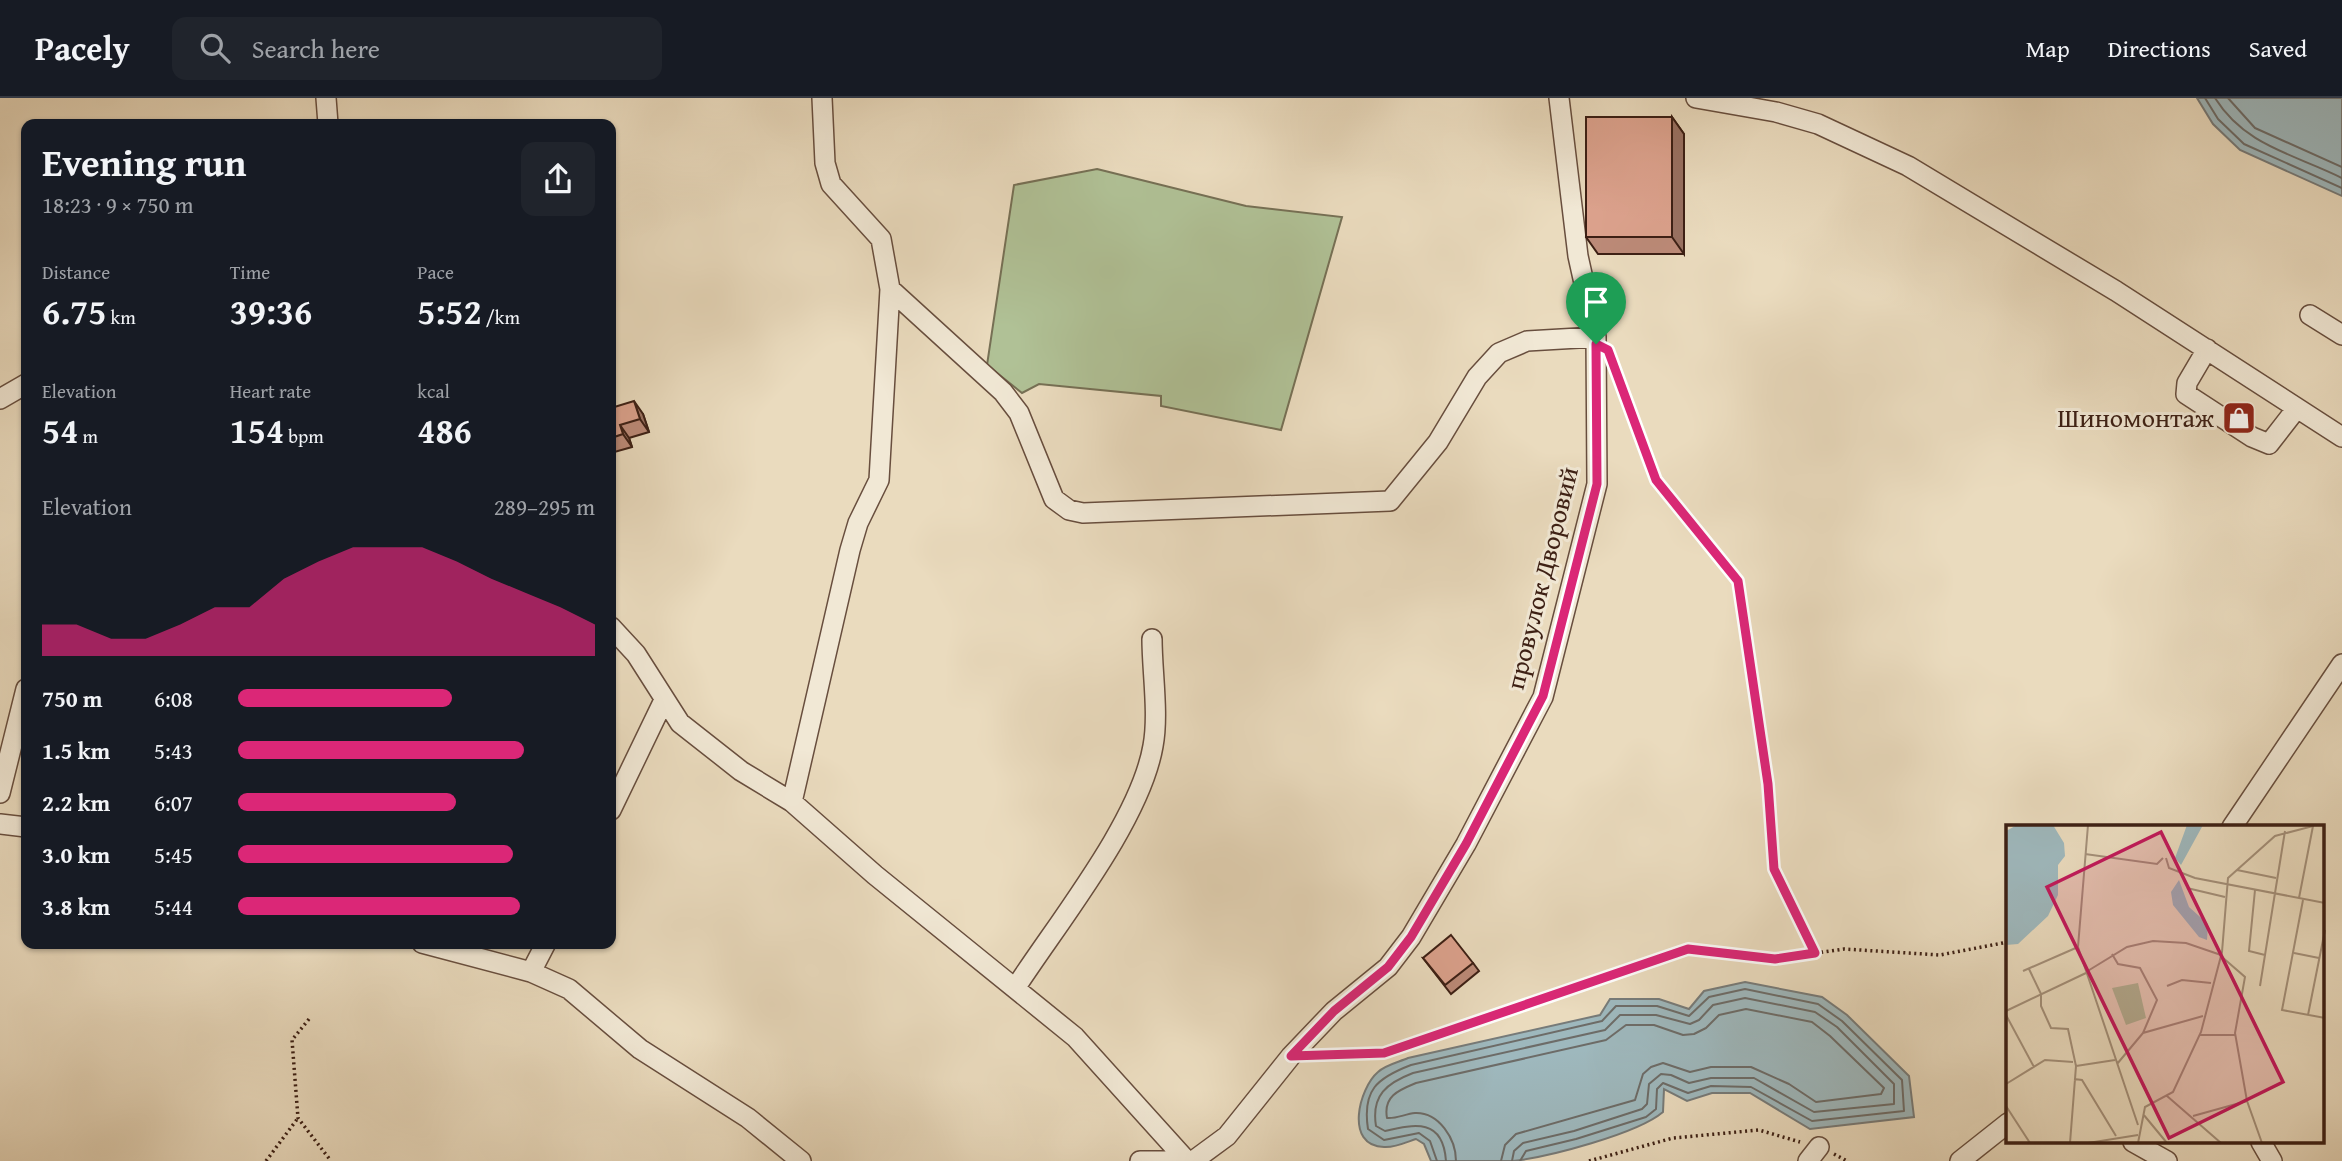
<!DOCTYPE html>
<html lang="en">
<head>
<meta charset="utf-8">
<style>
	body { margin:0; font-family:"Gentium Book Plus",serif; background:#20242c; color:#f1f3f6; height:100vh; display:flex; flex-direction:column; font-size:26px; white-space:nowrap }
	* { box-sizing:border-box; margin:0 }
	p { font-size:23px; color:#9ea1a6 }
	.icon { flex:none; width:38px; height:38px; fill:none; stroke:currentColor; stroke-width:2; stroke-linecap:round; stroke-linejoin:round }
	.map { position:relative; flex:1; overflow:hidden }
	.side { position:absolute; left:21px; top:21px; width:595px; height:830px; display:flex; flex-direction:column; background:#171b24; border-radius:14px; box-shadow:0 2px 5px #0004 }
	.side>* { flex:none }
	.pin { position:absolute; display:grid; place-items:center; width:60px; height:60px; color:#fff; margin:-72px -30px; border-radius:50% 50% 50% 0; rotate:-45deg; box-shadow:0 0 7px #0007 }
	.pin .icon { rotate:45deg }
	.round { display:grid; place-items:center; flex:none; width:74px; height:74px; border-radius:14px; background:#20242c }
	.headline { display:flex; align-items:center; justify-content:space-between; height:119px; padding:0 21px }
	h1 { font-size:38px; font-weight:700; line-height:52px }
	.metrics { display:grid; grid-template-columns:repeat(3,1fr); gap:10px; height:119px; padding:7px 21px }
	.metrics div { display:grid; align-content:center }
	.metrics b { font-size:35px; font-weight:700 }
	.metrics small { font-size:19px; font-weight:400 }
	.metrics p { font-size:19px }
	.chart { height:196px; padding:14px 21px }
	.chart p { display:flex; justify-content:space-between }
	.chart svg { width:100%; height:126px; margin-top:7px; fill:#db2777; opacity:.7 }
	ul { padding:0 21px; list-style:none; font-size:23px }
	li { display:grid; grid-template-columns:112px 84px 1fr; align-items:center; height:52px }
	li i { height:18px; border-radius:9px; background:#db2777 }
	header { display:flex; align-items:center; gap:42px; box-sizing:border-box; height:98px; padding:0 35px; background:#171b24; border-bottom:2px solid #363941 }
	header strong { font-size:33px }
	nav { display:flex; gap:38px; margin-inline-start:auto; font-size:24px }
	.search { width:490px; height:63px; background:#20242c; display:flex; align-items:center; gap:18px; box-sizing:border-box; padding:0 24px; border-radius:14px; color:#9ea1a6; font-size:26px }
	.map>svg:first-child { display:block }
	.green { fill:#b0c196; stroke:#767055; stroke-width:2 }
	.water { fill:#9eb8bd; stroke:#777b79; stroke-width:2 }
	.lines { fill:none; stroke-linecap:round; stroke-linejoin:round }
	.shore { stroke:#6d6c68; stroke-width:2 }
	.minor-casing { stroke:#684e3e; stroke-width:22 }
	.path { stroke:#3c1f14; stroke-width:3.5; stroke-dasharray:2 3.5; stroke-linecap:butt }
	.minor { stroke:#f1e8d5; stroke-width:19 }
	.wall { fill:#bc8a78; stroke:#3c1f14; stroke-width:2 }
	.shaded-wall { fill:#997162; stroke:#3c1f14; stroke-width:2 }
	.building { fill:#dba18c; stroke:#3c1f14; stroke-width:2 }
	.route-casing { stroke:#fff; stroke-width:14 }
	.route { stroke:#db2777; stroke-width:9 }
	.labels { text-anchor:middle; stroke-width:6; stroke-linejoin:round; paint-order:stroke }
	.poi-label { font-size:26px; fill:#3c1f14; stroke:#f1e8d5; text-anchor:end }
	.street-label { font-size:26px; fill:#3c1f14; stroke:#f1e8d5 }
	.inset-road { fill:none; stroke:#a4907a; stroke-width:2 }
	.view { fill:#c2185b; fill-opacity:0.15; stroke:#c2185b; stroke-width:3.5 }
	.inset-edge { fill:none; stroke:#3c1f14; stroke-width:3.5 }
</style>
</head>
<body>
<header>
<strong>Pacely</strong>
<div class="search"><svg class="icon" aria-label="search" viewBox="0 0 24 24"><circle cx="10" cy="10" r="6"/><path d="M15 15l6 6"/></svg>Search here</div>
<nav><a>Map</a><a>Directions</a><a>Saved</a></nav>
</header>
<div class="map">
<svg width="2342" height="1063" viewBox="0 0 2342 1063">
	<rect width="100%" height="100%" fill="#eadbbe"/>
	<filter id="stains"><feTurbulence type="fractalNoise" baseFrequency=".00286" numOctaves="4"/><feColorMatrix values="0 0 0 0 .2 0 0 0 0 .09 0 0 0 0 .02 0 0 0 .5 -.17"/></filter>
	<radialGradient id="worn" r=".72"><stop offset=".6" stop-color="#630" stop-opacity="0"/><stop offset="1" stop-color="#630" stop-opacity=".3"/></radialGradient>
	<path class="green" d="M1097,71L1246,108L1342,119L1281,332L1161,308V298L1039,286L1022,295L987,267L1014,87Z"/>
	<path class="water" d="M2197,0H2342V98L2240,52L2213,26Z
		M1745,884L1822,899L1847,917L1909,978L1914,1019L1810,1031L1750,995H1712L1687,1003L1664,991L1663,1014C1637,1036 1548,1059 1513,1063C1487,1063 1458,1063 1431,1063L1424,1046L1416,1041C1407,1044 1394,1050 1384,1049C1344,1048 1359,990 1378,974C1385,967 1399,964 1408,960L1600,917L1610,901H1659L1689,911L1704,893Z"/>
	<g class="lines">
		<path class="shore" d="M2205,0L2218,21L2244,46L2342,90
			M2215,0C2245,48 2294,56 2342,80
			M2228,0L2255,30L2342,69
			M1437,1063L1430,1043L1419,1035L1384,1042L1368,1031C1362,992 1377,980 1411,967L1602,923L1616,908H1657L1689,918L1709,899L1745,891L1818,906L1842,923L1902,982L1904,1013L1812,1023L1751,989L1711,988L1688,995L1663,985L1657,991L1656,1011L1646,1019L1576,1041L1526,1053L1520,1063
			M1446,1063C1443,1020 1415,1026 1385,1033L1376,1028C1371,997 1387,985 1413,975L1605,932L1620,917H1656L1690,926L1699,922L1713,907L1745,900L1815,914L1837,929L1894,986V1006L1814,1014L1754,980H1711L1689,985L1671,977L1661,976L1649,986L1647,1006L1642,1011L1574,1033L1523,1045L1514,1053L1512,1063
			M1456,1063C1456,1041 1439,1014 1415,1015C1405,1016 1396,1021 1387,1020C1383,998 1399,992 1416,985L1606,942L1626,927H1654L1683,937L1694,936L1706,930L1719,917L1746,911L1812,924L1830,938L1884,990L1881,996L1816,1004L1789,986L1751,969H1711L1690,974L1663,965L1651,969L1643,976L1635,1002L1516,1036L1505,1047L1501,1063"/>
		<defs>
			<path id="minor" d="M326,0L328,26
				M1696,0L1776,14L1818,26L1908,68L2116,193L2342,339
				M890,191L1003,294L1019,315L1054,401L1069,412L1083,415L1390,403L1438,344L1477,279L1499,255L1527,243L1596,239
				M2310,217L2342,237
				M2207,251L2187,285L2186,296L2252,339L2269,346L2297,310
				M0,301L26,286
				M611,529L636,556L680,625L741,673L792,704L875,777L1075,939L1187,1063
				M0,695L26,591
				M792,704L850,452L858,425L879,382L890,191L881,141L831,86L825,65L822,0
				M611,712L664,602
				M0,726L26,729
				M2232,729L2342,566
				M422,845L531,874L569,891L640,951L748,1020L801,1063
				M531,874L546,845
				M1016,889C1059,823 1140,723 1153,648C1159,617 1152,573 1152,541
				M2133,1044L2167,1063
				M2261,1044L2272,1063
				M1140,1063H1175
				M1193,1063L1227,1038L1291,958L1334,913L1388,869L1411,839L1466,746L1543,599L1597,386L1596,239L1578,158L1559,0
				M1808,1063L1819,1049
				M1960,1063L2008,1025"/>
		</defs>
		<use href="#minor" class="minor-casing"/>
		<path class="path" d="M1615,271L1656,382L1738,483L1768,686L1774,771L1815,855
			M309,921L292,942L298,1020L331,1063
			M1317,957L1384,955L1688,851L1775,861L1844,851L1940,857L2008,844
			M1834,1056L1847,1063
			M266,1063L298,1020
			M1589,1063L1673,1040L1759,1032L1800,1044"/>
		<use href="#minor" class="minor"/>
	</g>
	<path class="wall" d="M1672,19L1684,36V156H1598L1586,139Z
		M611,310L643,316L649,334L629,340L632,349L611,355Z
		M1423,860L1473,865L1479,873L1451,896Z"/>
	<path class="shaded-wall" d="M1672,19L1684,36V156L1672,139Z
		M634,303L643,316L649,334L640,321Z
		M620,327L629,340L632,349L623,336Z"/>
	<path class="building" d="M1586,19H1672V139H1586Z
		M634,303L640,321L620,327L623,336L611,340V310Z
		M1451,837L1473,865L1445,887L1423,860Z"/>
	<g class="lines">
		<defs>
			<path id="route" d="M1596,246L1608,252L1656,382L1738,483L1768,686L1774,771L1815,855L1775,861L1688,851L1384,955L1291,958L1334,913L1388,869L1411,839L1466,746L1543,598L1597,386Z"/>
		</defs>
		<use href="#route" class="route-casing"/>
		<use href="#route" class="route"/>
	</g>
	<defs>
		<symbol id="shop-square" viewBox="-11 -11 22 22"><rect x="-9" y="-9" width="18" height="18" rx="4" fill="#8f2418" stroke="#f1e8d5"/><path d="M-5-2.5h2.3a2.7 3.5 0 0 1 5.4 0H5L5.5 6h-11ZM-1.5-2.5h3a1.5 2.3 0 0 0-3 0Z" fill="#fff"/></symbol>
	</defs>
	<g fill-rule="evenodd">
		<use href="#shop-square" x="2220" y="301" width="38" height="38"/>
	</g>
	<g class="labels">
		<g class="poi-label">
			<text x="2214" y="329">Шиномонтаж</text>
		</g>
		<g class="street-label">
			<text transform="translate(1542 480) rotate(-76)" y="9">провулок Дворовий</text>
		</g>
	</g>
	<g transform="translate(2006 727)">
		<rect width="318" height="318" fill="#eadbbe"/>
		<path d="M132,158L140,193L120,200L106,163Z" fill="#b0c196"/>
		<path d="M11,0H47L58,18L59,31L52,40V70L42,91L12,119L0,120V6ZM181,0H197L175,40L169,33ZM173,55L183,82L202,99L201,115L193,112L167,80L165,67Z" fill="#9eb8bd"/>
		<path class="inset-road" d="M82,0L72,122L132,300M79,29L151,39L157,33M160,33L163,43L189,53L319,78M231,45L270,53M181,63L219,72M249,65L243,126L259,130M297,75L276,185L319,193M288,128L313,133M106,129L112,139L134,143L151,175L137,208M216,132L239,152L229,208L241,276M23,144L35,169M17,146L72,122M80,147L121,122L147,116L180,118L215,130M161,161L176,155L205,158M254,161L279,6M35,169V181L45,203L62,204L70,241L64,318M0,186L80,148M0,190L28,242M302,190L319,105M193,210H229M111,239L137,208L197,191M70,241L109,235M68,254L76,255L110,311M0,259L39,235L67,237M161,271L215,318M0,281L24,318M137,289L161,318M187,291L241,276L256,318M82,318L132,310M132,318L139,282L167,267L195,207L216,127L222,53L269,11L307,1L293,73"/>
		<path class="view" d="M155,7L277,257L163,313L41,62Z"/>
		<rect width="318" height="318" class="inset-edge"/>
	</g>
	<rect width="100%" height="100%" filter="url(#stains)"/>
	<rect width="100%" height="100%" fill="url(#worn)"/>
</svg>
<div class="pin" style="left:1596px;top:246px;background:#1e9e55"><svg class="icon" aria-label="arrive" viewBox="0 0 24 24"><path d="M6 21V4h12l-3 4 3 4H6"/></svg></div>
<section class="side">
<div class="headline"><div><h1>Evening run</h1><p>18:23 · 9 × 750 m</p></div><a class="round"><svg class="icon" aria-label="share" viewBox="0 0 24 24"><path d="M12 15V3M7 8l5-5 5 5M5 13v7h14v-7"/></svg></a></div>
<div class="metrics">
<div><p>Distance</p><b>6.75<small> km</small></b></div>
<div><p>Time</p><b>39:36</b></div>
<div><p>Pace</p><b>5:52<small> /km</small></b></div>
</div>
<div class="metrics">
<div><p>Elevation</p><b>54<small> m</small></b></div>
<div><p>Heart rate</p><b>154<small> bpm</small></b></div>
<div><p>kcal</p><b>486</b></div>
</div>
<div class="chart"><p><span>Elevation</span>289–295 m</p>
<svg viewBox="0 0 160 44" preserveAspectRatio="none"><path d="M0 44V33L10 33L20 38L30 38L40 33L50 27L60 27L70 17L80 11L90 6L100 6L110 6L120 11L130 17L140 22L150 27L160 33V44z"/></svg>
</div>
<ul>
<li><b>750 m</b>6:08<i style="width:60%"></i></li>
<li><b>1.5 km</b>5:43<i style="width:80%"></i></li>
<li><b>2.2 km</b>6:07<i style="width:61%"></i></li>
<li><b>3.0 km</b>5:45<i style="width:77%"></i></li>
<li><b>3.8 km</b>5:44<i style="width:79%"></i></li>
</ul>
</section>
</div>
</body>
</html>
